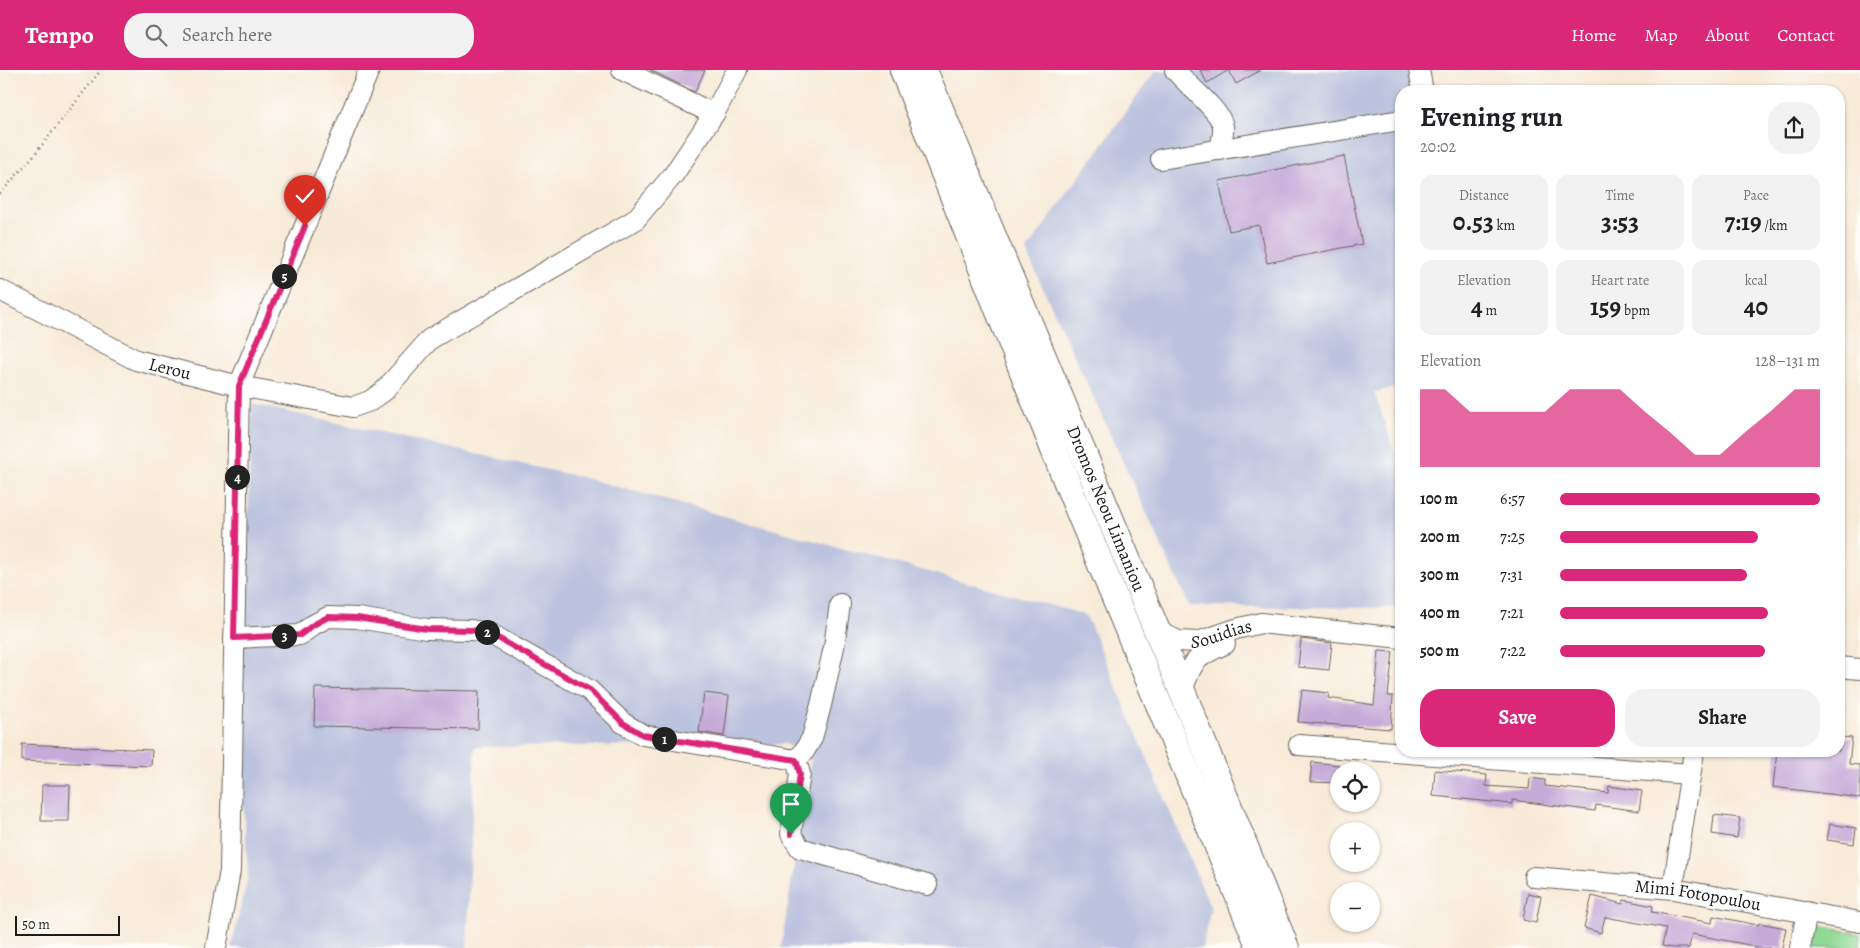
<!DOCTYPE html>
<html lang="en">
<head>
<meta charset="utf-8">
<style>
	body { margin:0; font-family:Alegreya,serif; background:#f2f2f2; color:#202124; height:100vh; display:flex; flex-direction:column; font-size:19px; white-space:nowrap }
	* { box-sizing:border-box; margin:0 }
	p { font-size:16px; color:#757577 }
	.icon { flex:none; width:28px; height:28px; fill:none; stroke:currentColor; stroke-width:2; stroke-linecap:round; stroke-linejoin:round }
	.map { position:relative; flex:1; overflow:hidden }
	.sheet { position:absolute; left:1395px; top:15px; width:450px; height:672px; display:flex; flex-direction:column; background:#fff; border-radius:20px; box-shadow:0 1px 4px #0004 }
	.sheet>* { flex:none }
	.controls { position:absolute; left:1330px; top:692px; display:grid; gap:10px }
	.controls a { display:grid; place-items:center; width:50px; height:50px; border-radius:50%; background:#fff; box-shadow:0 1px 4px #0004; font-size:25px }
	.scale { position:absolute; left:15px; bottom:12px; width:105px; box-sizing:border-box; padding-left:5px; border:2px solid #1c1c1c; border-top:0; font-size:14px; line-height:18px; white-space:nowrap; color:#1c1c1c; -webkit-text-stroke:4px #fdfcf7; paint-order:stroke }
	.pin { position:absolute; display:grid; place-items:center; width:42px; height:42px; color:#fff; margin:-51px -21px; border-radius:50% 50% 50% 0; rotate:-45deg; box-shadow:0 0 5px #0007 }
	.pin .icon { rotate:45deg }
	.km { position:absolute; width:25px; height:25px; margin:-12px; border-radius:50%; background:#222; color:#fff; font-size:14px; line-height:25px; text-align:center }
	.round { display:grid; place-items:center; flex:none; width:52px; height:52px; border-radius:20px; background:#f2f2f2 }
	.overview { display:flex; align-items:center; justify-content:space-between; height:85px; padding:0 25px }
	h1 { font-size:28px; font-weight:700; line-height:38px }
	.stats { display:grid; grid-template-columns:repeat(3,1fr); gap:8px; height:85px; padding:5px 25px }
	.stats div { display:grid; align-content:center; border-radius:12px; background:#f2f2f2; text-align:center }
	.stats b { font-size:25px; font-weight:700 }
	.stats small { font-size:14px; font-weight:400 }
	.stats p { font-size:14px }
	.chart { height:140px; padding:10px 25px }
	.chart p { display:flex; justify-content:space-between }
	.chart svg { width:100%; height:90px; margin-top:5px; fill:#db2777; opacity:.7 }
	.action { display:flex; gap:10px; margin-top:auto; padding:10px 25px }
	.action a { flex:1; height:58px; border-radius:20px; background:#db2777; color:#fff; font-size:20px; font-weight:700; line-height:58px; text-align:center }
	.action a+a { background:#f2f2f2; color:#202124 }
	ul { padding:0 25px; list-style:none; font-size:16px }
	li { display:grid; grid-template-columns:80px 60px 1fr; align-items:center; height:38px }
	li i { height:12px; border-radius:6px; background:#db2777 }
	header { display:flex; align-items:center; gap:30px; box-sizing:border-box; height:70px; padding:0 25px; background:#db2777; color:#fff }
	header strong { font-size:24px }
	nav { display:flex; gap:28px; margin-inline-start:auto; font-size:18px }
	.search { width:350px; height:45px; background:#f2f2f2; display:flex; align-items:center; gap:12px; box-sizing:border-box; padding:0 18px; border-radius:20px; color:#757577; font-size:19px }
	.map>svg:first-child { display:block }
	.industrial { fill:#bcc3de }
	.green { fill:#8fd995; stroke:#567a58 }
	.building { fill:#c6abd9 }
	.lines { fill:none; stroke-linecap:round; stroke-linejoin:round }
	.minor-casing { stroke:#69645e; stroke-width:22 }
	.major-casing { stroke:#69645e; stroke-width:28 }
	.path { stroke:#69645e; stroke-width:2.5; stroke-dasharray:1 4; stroke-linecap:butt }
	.minor { stroke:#fff; stroke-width:20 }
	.major { stroke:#fff; stroke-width:26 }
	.route-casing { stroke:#fff; stroke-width:10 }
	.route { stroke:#db2777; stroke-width:6 }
	.labels { text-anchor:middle; stroke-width:4; stroke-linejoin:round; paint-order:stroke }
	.street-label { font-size:18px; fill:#1c1c1c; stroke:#fdfcf7 }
</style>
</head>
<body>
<header>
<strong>Tempo</strong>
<div class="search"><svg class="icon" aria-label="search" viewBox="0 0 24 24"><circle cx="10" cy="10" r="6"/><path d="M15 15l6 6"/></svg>Search here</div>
<nav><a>Home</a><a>Map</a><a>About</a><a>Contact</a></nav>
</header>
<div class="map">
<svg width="1860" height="878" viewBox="0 0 1860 878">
	<rect width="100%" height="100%" fill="#fdfcf7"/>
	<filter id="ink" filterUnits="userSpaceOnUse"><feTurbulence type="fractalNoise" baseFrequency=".02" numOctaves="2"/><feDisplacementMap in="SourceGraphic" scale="10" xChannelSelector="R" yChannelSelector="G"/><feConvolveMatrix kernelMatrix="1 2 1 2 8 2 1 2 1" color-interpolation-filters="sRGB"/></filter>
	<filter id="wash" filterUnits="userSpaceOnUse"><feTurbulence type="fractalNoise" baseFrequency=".0096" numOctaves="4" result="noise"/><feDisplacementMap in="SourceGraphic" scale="20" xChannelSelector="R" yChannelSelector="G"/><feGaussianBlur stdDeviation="1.12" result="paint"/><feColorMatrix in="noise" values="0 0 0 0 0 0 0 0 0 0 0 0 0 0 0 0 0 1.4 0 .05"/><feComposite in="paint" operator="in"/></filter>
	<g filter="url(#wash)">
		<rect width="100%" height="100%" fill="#f8ead8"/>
		<path class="industrial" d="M1156,0H1430L1433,21H1401V316L1374,322L1401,400V538L1189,536L1026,181Z
			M252,334L585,408L1086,545L1211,838L1202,878H781L811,688L785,674L475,677L467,878H231L248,807L240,678Z"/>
		<path class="green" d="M1815,855L1860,864V878H1811Z"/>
		<g id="blocks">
			<path class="building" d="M650,0H705L695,22Z
				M1200,0H1261L1236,14L1229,0L1207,13Z
				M1344,86L1362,174L1267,193L1259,155L1229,161L1219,111Z
				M1301,569L1332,573L1329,600L1298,597Z
				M1379,581L1393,582L1388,626H1393L1391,659L1298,652L1302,620L1329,623L1328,628L1374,635Z
				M315,618L479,621L478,659L314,656Z
				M704,623L729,626L724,666L699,662Z
				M1839,667L1852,668L1849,694L1860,695V728L1773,717L1777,681H1839Z
				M22,674L152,680L151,696L22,691Z
				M1312,692L1339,695V713L1310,712Z
				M1435,700L1487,705L1486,716L1529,719L1530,708L1545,710V716L1608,723L1609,716L1642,721L1639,741L1596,735L1595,741L1512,730V734L1433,726Z
				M42,715H70L69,751H41Z
				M1714,745L1740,748L1737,768L1712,764Z
				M1830,754L1856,758L1854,774L1827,770Z
				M1528,823L1541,826L1536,853L1523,850Z
				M1592,826L1623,834L1624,830L1653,836L1652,842L1712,853L1713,846L1758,855L1759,853L1786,858L1782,878H1753L1754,876L1692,864L1689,878H1674L1662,876L1666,858L1605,847L1601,863L1584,858Z"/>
		</g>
	</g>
	<g filter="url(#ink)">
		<use href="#blocks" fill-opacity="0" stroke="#69645e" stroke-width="1"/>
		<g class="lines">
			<defs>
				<g id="minor">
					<path d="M622,0L714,44"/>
					<path d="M1175,0C1186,14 1220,40 1223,56C1224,63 1221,73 1220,80"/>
					<path d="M1419,0L1423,21"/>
					<path d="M1161,89L1401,50"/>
					<path id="s1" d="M0,220L136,290L239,316L353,337L370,331L384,321L430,269L635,150L674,104L714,44L737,0"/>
					<path id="s2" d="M1156,560L1178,571L1198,572L1236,559L1261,553L1401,568"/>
					<path d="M234,568L300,565L313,555L328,547L357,548L427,559L471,560L489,563L589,620L623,653L643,665L796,690"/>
					<path d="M1839,597L1860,599"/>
					<path d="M1182,621C1193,590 1194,588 1225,574"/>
					<path d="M1299,675L1690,704"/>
					<path d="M796,690L800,704L791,764L800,778L927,815"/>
					<path d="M796,690L803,683L812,668L821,635L834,577L840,534"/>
					<path id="s3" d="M1534,807L1673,819L1860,852"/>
					<path d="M1673,819L1694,681"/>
					<path d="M216,878L230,801L239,316L369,0"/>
					<path d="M1800,878L1807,842"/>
				</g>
				<g id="major">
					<path d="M903,0L1070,420L1260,878"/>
					<path id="s4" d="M924,0L1182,621L1286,878"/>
				</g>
			</defs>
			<use href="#minor" class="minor-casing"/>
			<use href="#major" class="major-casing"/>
			<path class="path" d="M0,124L35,84L101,0"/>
			<use href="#minor" class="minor"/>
			<use href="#major" class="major"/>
		</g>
	</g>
	<g class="lines" filter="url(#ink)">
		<defs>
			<path id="route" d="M305,156L239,316L234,568L300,565L313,555L328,547L357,548L427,559L471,560L489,563L590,620L623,653L643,665L796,690L800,704L791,764"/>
		</defs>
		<use href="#route" class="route-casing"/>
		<use href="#route" class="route"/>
	</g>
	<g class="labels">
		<g class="street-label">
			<text dy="6" stroke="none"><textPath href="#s1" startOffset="188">Lerou</textPath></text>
			<text dy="6" stroke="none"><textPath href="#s4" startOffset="475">Dromos Neou Limaniou</textPath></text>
			<text dy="6" stroke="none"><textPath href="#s2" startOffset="69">Souidias</textPath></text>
			<text dy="6" stroke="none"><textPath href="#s3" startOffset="165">Mimi Fotopoulou</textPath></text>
		</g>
	</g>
</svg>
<div class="controls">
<a><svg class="icon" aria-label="locate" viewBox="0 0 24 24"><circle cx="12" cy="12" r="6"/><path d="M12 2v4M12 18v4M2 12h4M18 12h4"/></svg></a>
<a>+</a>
<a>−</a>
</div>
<div class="scale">50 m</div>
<div class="pin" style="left:791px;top:764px;background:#1e9e55"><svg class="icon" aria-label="arrive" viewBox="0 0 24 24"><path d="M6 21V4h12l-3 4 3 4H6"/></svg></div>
<div class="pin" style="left:305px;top:156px;background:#d93025"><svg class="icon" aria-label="check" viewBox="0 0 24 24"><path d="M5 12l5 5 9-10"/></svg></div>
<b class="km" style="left:664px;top:669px">1</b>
<b class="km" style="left:487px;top:562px">2</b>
<b class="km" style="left:284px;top:566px">3</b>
<b class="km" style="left:237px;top:407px">4</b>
<b class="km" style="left:284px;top:206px">5</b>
<section class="sheet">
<div class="overview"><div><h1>Evening run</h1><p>20:02</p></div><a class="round"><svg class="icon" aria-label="share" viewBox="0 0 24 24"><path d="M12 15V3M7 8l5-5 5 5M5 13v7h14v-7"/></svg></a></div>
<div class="stats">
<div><p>Distance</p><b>0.53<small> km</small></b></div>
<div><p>Time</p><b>3:53</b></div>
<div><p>Pace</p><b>7:19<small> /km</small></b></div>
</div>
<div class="stats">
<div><p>Elevation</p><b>4<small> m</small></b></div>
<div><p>Heart rate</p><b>159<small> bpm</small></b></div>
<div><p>kcal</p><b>40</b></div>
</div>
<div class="chart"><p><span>Elevation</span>128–131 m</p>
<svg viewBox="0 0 160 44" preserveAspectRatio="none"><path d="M0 44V6L10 6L20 17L30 17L40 17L50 17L60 6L70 6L80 6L90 17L100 27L110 38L120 38L130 27L140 17L150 6L160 6V44z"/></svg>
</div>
<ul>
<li><b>100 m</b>6:57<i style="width:100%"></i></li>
<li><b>200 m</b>7:25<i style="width:76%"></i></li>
<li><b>300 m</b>7:31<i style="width:72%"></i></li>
<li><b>400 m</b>7:21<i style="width:80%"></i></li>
<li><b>500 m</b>7:22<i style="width:79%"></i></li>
</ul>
<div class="action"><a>Save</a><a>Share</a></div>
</section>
</div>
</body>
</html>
